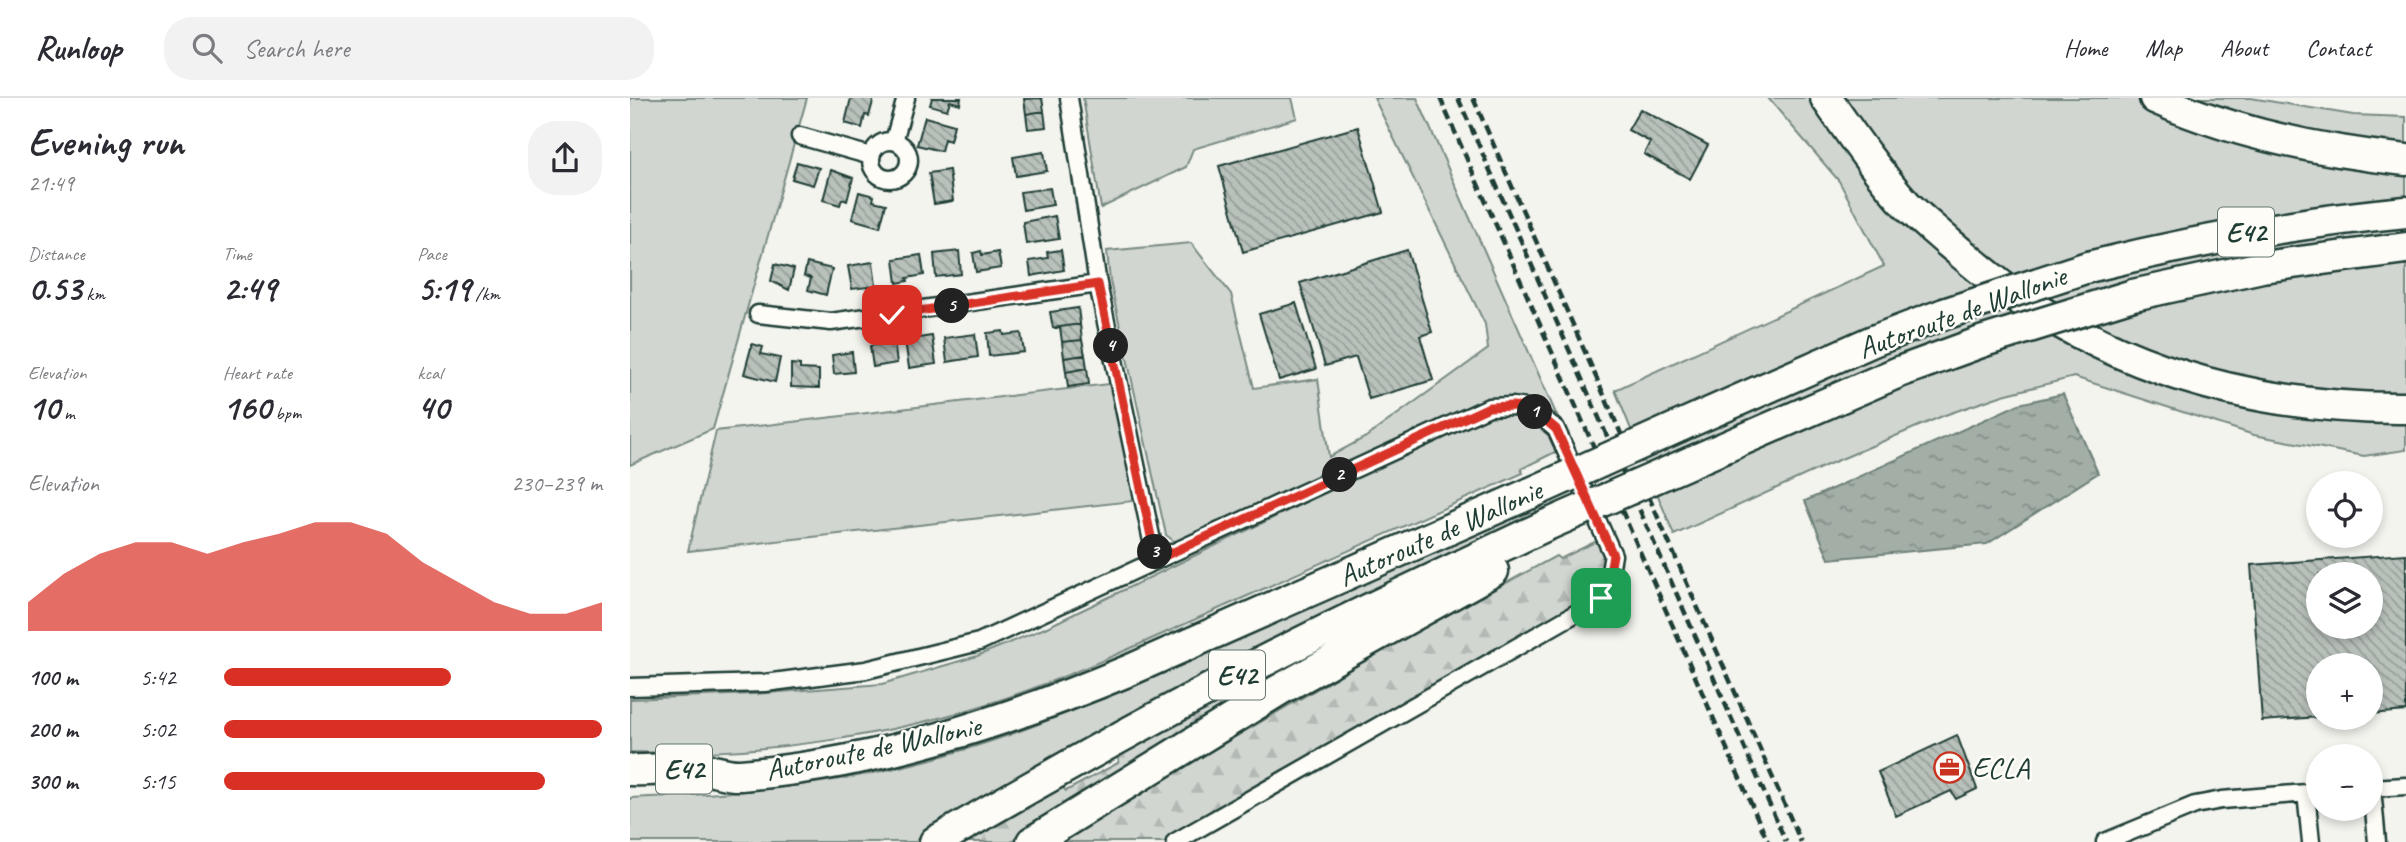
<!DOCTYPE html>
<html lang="en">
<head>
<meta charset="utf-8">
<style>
	body { margin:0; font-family:Caveat,sans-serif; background:#f2f2f3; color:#2b2b33; height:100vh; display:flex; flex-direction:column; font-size:26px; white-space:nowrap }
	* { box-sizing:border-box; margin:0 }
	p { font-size:23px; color:#7c7c81 }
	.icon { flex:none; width:38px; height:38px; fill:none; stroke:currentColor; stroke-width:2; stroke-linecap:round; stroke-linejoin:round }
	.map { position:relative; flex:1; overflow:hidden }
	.details { display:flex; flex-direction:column; background:#fff; width:630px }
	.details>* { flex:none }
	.controls { position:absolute; left:1676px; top:373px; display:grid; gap:14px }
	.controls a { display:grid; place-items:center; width:77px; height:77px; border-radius:50%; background:#fff; box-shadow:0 4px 10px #0003; font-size:35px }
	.pin { position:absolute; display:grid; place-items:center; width:60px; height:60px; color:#fff; margin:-30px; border-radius:14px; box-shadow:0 4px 10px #0006 }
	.km { position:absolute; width:35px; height:35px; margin:-18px; border-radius:50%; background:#222; color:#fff; font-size:19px; line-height:35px; text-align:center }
	.round { display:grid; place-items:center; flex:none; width:74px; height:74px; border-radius:28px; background:#f2f2f3 }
	.head { display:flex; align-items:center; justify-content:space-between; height:119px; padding:0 28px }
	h1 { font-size:38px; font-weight:800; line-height:52px }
	.figures { display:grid; grid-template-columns:repeat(3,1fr); gap:10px; height:119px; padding:7px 28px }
	.figures div { display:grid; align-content:center }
	.figures b { font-size:35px; font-weight:800 }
	.figures small { font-size:19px; font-weight:400 }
	.figures p { font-size:19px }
	.chart { height:196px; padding:14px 28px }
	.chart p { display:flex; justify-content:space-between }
	.chart svg { width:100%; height:126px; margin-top:7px; fill:#d93025; opacity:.7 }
	ul { padding:0 28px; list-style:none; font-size:23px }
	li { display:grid; grid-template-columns:112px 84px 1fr; align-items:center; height:52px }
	li i { height:18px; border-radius:9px; background:#d93025 }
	header { display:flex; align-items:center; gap:42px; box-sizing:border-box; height:98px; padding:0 35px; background:#fff; border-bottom:2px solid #e1e1e2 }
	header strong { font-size:33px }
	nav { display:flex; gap:38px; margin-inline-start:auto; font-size:24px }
	.search { width:490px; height:63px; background:#f2f2f3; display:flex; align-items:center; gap:18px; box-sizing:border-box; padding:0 24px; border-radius:28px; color:#7c7c81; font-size:26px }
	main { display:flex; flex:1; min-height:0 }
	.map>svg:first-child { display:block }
	.grass { fill:#d1d6d1; stroke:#788a82; stroke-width:2 }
	.forest { fill:url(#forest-firs); stroke:#788a82; stroke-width:2 }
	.water { fill:url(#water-ripples); stroke:#6e8179; stroke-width:2 }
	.building { fill:url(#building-back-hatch); stroke:#1f3d34; stroke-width:2; fill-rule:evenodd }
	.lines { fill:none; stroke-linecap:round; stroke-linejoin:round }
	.minor-casing { stroke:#1f3d34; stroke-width:21 }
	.motorway-casing { stroke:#1f3d34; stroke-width:35 }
	.minor { stroke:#fdfcf7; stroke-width:16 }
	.motorway { stroke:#fdfcf7; stroke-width:30 }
	.rail { stroke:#1f3d34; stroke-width:4.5; stroke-dasharray:10 5; stroke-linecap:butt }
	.motorway-bridge-casing { stroke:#1f3d34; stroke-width:35; stroke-linecap:butt }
	.motorway-bridge { stroke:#fdfcf7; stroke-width:30 }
	.route-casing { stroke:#fff; stroke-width:14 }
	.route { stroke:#d93025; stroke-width:9 }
	.labels { text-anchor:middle; stroke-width:5; stroke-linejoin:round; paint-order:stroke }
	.shield { fill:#fdfcf7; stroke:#62766e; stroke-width:2 }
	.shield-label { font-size:28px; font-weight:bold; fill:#1f3d34 }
	.street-label { font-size:30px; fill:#1f3d34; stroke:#fdfcf7 }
	.poi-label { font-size:30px; fill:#1f3d34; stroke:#fdfcf7; text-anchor:start }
</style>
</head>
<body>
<header>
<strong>Runloop</strong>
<div class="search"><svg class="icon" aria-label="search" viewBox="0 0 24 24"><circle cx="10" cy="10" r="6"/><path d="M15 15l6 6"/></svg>Search here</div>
<nav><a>Home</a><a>Map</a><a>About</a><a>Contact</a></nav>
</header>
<main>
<section class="details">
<div class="head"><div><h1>Evening run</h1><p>21:49</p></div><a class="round"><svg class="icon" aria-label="share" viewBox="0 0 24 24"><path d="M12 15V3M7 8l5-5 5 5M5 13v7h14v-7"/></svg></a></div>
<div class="figures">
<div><p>Distance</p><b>0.53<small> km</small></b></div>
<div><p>Time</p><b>2:49</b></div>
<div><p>Pace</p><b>5:19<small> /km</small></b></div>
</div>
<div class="figures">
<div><p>Elevation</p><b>10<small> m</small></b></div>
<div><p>Heart rate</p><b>160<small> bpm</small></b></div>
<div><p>kcal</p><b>40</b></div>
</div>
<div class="chart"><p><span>Elevation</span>230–239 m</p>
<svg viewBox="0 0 160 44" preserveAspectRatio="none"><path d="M0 44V34L10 24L20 17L30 13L40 13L50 17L60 13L70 10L80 6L90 6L100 10L110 20L120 27L130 34L140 38L150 38L160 34V44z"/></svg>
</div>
<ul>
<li><b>100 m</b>5:42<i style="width:60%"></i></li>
<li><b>200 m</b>5:02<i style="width:100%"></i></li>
<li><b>300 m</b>5:15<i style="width:85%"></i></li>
</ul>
</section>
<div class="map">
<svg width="1776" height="744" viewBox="0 0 1776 744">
	<defs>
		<pattern id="forest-firs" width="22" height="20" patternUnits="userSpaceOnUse" patternTransform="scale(1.75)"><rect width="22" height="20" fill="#d1d6d1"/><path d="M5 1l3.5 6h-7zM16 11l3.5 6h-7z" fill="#b3b9b4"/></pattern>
		<pattern id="water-ripples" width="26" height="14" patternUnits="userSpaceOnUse" patternTransform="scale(1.75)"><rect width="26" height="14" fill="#a3aea7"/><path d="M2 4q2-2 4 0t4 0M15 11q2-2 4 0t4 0" fill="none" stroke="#848f89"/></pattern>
		<pattern id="building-back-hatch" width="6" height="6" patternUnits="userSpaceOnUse" patternTransform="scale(1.75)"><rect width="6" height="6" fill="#b9c1bb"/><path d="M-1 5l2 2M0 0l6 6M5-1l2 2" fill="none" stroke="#969e99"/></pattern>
	</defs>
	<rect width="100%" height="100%" fill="#f4f4ef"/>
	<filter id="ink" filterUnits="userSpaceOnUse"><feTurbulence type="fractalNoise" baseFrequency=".0143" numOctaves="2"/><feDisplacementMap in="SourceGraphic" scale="14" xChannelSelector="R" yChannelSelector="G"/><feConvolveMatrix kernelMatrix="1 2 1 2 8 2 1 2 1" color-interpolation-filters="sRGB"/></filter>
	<g filter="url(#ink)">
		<path class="grass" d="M0,0H177L83,331L0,367Z
			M453,0H662L667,20L563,51L556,69L471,110Z
			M744,0H787L927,318L908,305L881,301L570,439L545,444L536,437L480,183L477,153L561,145L601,196L624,290L688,281L699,359L736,339L858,251L855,226Z
			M1138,0H1621L1723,17L1776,19V352L1734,358L1624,337L1444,279L1373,297L1315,317L1197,367L1044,437L985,292L1254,168L1209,83Z
			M487,285L521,401L58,453L86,333Z
			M862,314C901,318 908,318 931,351L891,371L893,375C799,417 706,458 613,500C536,534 459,571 379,599C259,640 127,658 0,654V601L124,596L252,586L347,558L415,530Z
			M904,409L908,419L404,675L285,744H0V700C108,696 215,687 319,656C418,628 510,584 604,542C703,496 804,453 904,409Z"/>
		<path class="forest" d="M973,440C978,468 977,480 958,502L540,744H431L472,717L767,544L926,458L930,461Z
			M639,577L642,584L445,703L381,744H334L431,687L436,693L488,665L490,657Z"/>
		<path class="water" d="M1433,296L1468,375L1357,446L1199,461L1175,403L1389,306Z"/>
		<path class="building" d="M221,0H244L239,18L235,17L232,30L215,25Z
			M302,0H331L330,6L320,3L317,12L300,7Z
			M412,0L414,13L396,16L394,1Z
			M1010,11L1078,47L1060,81L1014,56L1020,44L998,32Z
			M414,13L416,29L398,31L396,16Z
			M295,19L324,27L320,43L314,41L311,53L287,47Z
			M728,29L753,114L613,154L589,68Z
			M414,54L417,73L386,78L383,59Z
			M167,64L189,70L183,87L162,81Z
			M201,72L223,80L217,103L212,101L210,107L193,102Z
			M319,72L323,103L304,106L299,75Z
			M420,90L423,107L393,112L390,94Z
			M229,94L244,98L243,103L256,106L250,129L222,121Z
			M425,118L429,141L396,146L393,124Z
			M431,152L434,172L401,178L399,163L418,160L417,154Z
			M777,152L802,234L790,238L803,282L739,301L726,259L695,268L670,185Z
			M329,153L331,176L306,179L304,156Z
			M351,153L352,157L368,154L371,170L346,174L343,155Z
			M291,157L294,177L277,180L278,183L267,185L264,161Z
			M243,164L246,188L222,191L218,168Z
			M177,165L202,171L196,197L178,192L181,180L174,178Z
			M145,166L164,171L159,192L141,183Z
			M666,205L686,271L649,282L629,216Z
			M448,210L450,226L423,230L420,214Z
			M450,226L452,242L432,244L430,229Z
			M373,233L374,237L391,235L394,254L359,258L357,235Z
			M345,236L348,259L317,264L314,240Z
			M302,238L306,266L279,270L275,242Z
			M452,242L455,257L434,260L432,244Z
			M264,244L267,265L243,269L240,248Z
			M122,246L133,249L131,256L150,260L145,284L114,276Z
			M222,254L224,274L204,276L202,257Z
			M455,257L457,270L436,274L434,260Z
			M161,266L170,267V271L189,272V290L161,289Z
			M457,270L459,286L438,289L436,274Z
			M1776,456V613L1741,616V567H1689V619L1632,623L1621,467ZM1689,476H1741V528H1689Z
			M1327,637L1347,691L1326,701L1321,693L1266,718L1248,674Z"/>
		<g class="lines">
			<defs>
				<path id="minor" d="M439,0L468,186L526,462
					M170,38L241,58
					M241 62a19 19 0 1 1 38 0a19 19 0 1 1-38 0Z
					M264,43L276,0
					M128,216L201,224L468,186
					M0,589L135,585L236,572L349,544L859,309L883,308L902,311L926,331L983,457L978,484L971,501L545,744
					M1741,690L1776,688
					M1742,690L1747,744
					M1676,695L1681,744
					M1475,744L1565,707L1592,702L1689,694"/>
				<path id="motorway" d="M1196,0C1221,36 1246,73 1276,106C1289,120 1305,132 1319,145C1342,164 1365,184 1389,201C1402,210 1417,217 1431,225C1536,285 1655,311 1776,310
					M1525,0C1603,35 1691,53 1776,62
					M1458,169C1563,143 1668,124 1776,114
					M1503,197L1632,169L1776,150
					M1050,328L1243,243L1314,216
					M1061,364L1269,274L1354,243
					M0,672C25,673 50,669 74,671C86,673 99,678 111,677C247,666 375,624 500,572L901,395
					M305,744C417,679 529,616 644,558C734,512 826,470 917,427
					M402,744L649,592L863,473"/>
			</defs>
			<use href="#minor" class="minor-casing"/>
			<use href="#motorway" class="motorway-casing"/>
			<use href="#minor" class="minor"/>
			<use href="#motorway" class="motorway"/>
			<path class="rail" d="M810,0L1138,744
				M828,0L1156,744
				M843,0L1171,744"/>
			<defs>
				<path id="motorway-bridge" d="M1314,216L1458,169
					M1354,243L1503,197
					M901,395L1050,328
					M917,427L1061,364"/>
			</defs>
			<use href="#motorway-bridge" class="motorway-bridge-casing"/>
			<use href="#motorway-bridge" class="motorway-bridge"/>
		</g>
	</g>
	<g class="lines" filter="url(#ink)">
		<defs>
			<path id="route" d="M262,217L468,186L526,462L859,309L883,308L902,311L926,331L983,457L978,484L971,500"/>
		</defs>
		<use href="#route" class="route-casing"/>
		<use href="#route" class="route"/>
	</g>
	<defs>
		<symbol id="office-ring" viewBox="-11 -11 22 22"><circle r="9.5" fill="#fdfcf7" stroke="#c8321e" stroke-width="1.5"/><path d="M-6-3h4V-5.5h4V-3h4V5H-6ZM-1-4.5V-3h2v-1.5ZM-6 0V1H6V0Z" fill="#c8321e"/></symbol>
	</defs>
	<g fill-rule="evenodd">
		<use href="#office-ring" x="1302" y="652" width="35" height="35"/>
	</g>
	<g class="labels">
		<g class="shield">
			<rect x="1588" y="109.5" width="56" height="49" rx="5"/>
			<rect x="579" y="552.5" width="56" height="49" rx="5"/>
			<rect x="26" y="646.5" width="56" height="49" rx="5"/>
		</g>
		<g class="shield-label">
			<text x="1616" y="144">E42</text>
			<text x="607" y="587">E42</text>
			<text x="54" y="681">E42</text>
		</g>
		<g class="street-label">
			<text transform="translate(1332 214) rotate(-20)" y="10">Autoroute de Wallonie</text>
			<text transform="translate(810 435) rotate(-24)" y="10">Autoroute de Wallonie</text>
			<text transform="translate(243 650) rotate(-12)" y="10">Autoroute de Wallonie</text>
		</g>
		<g class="poi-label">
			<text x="1342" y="679">ECLA</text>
		</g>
	</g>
</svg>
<div class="controls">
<a><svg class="icon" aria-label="locate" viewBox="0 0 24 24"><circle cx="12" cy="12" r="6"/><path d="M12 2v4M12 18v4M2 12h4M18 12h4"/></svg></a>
<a><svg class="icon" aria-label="layers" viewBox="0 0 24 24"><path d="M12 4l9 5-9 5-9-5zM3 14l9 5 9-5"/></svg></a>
<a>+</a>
<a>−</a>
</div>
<div class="pin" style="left:971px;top:500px;background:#1e9e55"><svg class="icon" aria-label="arrive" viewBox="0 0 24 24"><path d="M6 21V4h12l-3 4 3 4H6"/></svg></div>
<div class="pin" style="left:262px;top:217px;background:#d93025"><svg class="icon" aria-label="check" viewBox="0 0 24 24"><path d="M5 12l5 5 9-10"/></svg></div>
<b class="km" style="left:905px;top:314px">1</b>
<b class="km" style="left:710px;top:377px">2</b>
<b class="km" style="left:525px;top:454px">3</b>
<b class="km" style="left:481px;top:248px">4</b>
<b class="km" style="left:322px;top:208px">5</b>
</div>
</main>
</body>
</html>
